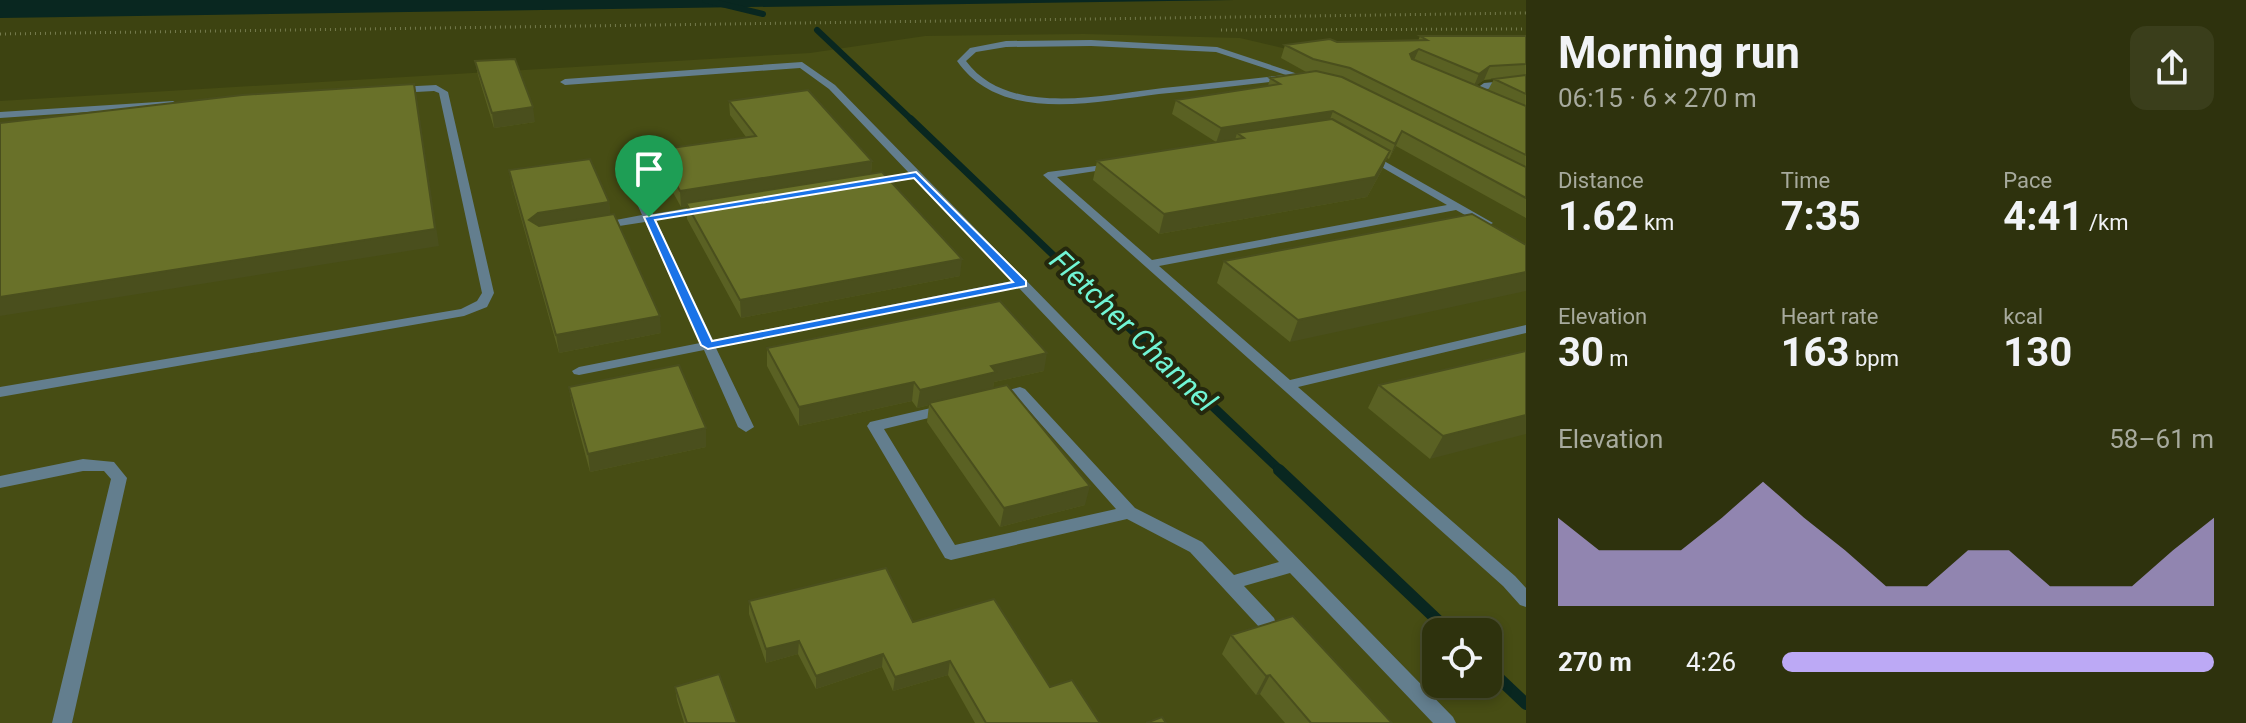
<!DOCTYPE html>
<html lang="en">
<head>
<meta charset="utf-8">
<style>
	body { margin:0; font-family:Roboto,sans-serif; background:#3a3e1b; color:#f1f3f6; height:100vh; display:flex; flex-direction:column; font-size:30px; white-space:nowrap }
	* { box-sizing:border-box; margin:0 }
	p { font-size:26px; color:#a7aa9d }
	.icon { flex:none; width:44px; height:44px; fill:none; stroke:currentColor; stroke-width:2; stroke-linecap:round; stroke-linejoin:round }
	.map { position:relative; flex:1; overflow:hidden }
	.side { display:flex; flex-direction:column; background:#2e320d; width:720px }
	.side>* { flex:none }
	.controls { position:absolute; left:1422px; top:618px; display:grid; gap:16px }
	.controls a { display:grid; place-items:center; width:80px; height:80px; border-radius:16px; background:#2e320d; box-shadow:0 4px 12px #0003,0 0 0 2px #494d2e; font-size:40px }
	.pin { position:absolute; display:grid; place-items:center; width:68px; height:68px; color:#fff; margin:-82px -34px; border-radius:50% 50% 50% 0; rotate:-45deg; box-shadow:0 0 8px #0007 }
	.pin .icon { rotate:45deg }
	.round { display:grid; place-items:center; flex:none; width:84px; height:84px; border-radius:16px; background:#3a3e1b }
	.overview { display:flex; align-items:center; justify-content:space-between; height:136px; padding:0 32px }
	h1 { font-size:44px; font-weight:700; line-height:60px }
	.metrics { display:grid; grid-template-columns:repeat(3,1fr); gap:12px; height:136px; padding:8px 32px }
	.metrics div { display:grid; align-content:center }
	.metrics b { font-size:40px; font-weight:700 }
	.metrics small { font-size:22px; font-weight:400 }
	.metrics p { font-size:22px }
	.chart { height:224px; padding:16px 32px }
	.chart p { display:flex; justify-content:space-between }
	.chart svg { width:100%; height:144px; margin-top:8px; fill:#bca9f5; opacity:.7 }
	ul { padding:0 32px; list-style:none; font-size:26px }
	li { display:grid; grid-template-columns:128px 96px 1fr; align-items:center; height:60px }
	li i { height:20px; border-radius:10px; background:#bca9f5 }
	main { display:flex; flex:1; min-height:0 }
	.map>svg:first-child { display:block }
	.built { fill:#474d14; fill-rule:evenodd }
	.water { fill:#092720 }
	.lines { fill:none; stroke-linecap:round; stroke-linejoin:round }
	.stream-far3 { stroke:#092720; stroke-width:6 }
	.stream-far2 { stroke:#092720; stroke-width:7 }
	.stream-far1 { stroke:#092720; stroke-width:9 }
	.stream { stroke:#092720; stroke-width:12 }
	.path { stroke:#73794c; stroke-width:3; stroke-dasharray:1 4; stroke-linecap:butt }
	.service { fill:#637e8e; fill-rule:evenodd }
	.minor { fill:#637e8e; fill-rule:evenodd }
	.wall { fill:#5a6123; fill-rule:evenodd }
	.shaded-wall { fill:#4a4f1d }
	.building { fill:#697129; stroke:#4a4f1d; stroke-width:2 }
	.route { fill:#1a73e8; stroke:#fff; stroke-width:2; fill-rule:evenodd }
	.labels { text-anchor:middle; stroke-width:8; stroke-linejoin:round; paint-order:stroke }
	.water-label { font-size:30px; font-style:italic; fill:#70f5d5; stroke:#25280d }
</style>
</head>
<body>
<main>
<div class="map">
<svg width="1526" height="723" viewBox="0 0 1526 723">
	<rect width="100%" height="100%" fill="#3d4311"/>
	<path class="built" d="M1084,34L1240,38L1291,50L1526,170V723H0V101L810,53L925,36ZM1436,632H1488V684H1436Z"/>
	<path class="water" d="M0,0H1234L0,18Z"/>
	<g class="lines">
		<path class="stream-far3" d="M705,0L763,14
			M817,30L913,121"/>
		<path class="stream-far2" d="M911,119L1074,275"/>
		<path class="stream-far1" d="M1072,273L1282,472"/>
		<path class="stream" d="M1279,470L1450,632
			M1488,668L1526,704"/>
		<path class="path" d="M1221,30L1526,29
			M0,34L1526,13"/>
		<path class="service" d="M1091,40L1217,47L1313,79L1309,82L1292,77L1288,80C1245,85 1202,90 1159,94C1094,102 1001,124 957,61L970,48L1006,41ZM1091,46L1216,52L1286,75C1245,79 1204,84 1163,88C1103,95 1008,118 966,61L976,52L1006,47Z
			M802,62L835,85L1453,717L1456,723H1433L1290,573L1244,586L1274,618L1276,623L1274,628L1267,631L1260,628L1190,552L1127,519L951,560L945,558L867,426L870,422L944,405L949,407L951,410L949,413L884,429L955,545L1116,509L1017,397L995,403L988,398L990,395L1020,387L1025,389L1135,508L1202,542L1234,575L1279,562L1018,287L716,348L754,427L746,432L738,427L704,350L579,375L574,374L572,371L579,367L700,343L645,222L600,229L594,226L600,223L642,215L625,176L630,173L635,176L653,214L706,205L712,208L706,211L656,220L713,340L1012,281L914,179L869,184V180L909,173L829,89L800,68L565,85L560,82L565,79Z
			M436,85L448,92L494,293L487,307L464,316L0,397V387L461,309L477,301L482,293L439,93L434,91L398,93L393,90L398,87Z
			M173,101L178,104L176,106L0,118V112Z
			M1370,153L1493,223L1487,226L1483,225L1456,210L1159,266L1290,380L1526,325V333L1298,387L1515,576L1526,588V607L1520,605L1503,586L1043,175L1048,172L1119,163V167L1115,168L1057,177L1152,260L1447,205L1366,158L1365,156Z
			M83,459L114,462L127,478L72,723H52L111,479L104,471H83L0,488V476Z"/>
		<path class="minor" d="M1526,79V85L1487,89L1484,92L1485,97L1480,100L1476,99L1473,91L1484,83Z"/>
	</g>
	<path class="wall" d="M1420,36H1526V218L1396,146L1389,159L1387,158L1382,170L1367,197L1159,234L1093,180L1097,161L1216,142L1172,114L1176,100L1268,86L1270,78L1308,73L1281,58L1285,45L1337,42L1418,41ZM1494,79L1488,90L1476,85L1484,80Z
		M475,61L535,122L494,128L478,75Z
		M729,101L872,161L871,173L960,276L741,318L687,219V206L681,207L658,165L657,150L746,137L730,115Z
		M509,170L609,202L610,214L661,333L559,353L512,186Z
		M1472,214L1290,342L1217,283L1224,261Z
		M767,348L1044,371L994,382L993,388L1085,505L1000,527L927,422L929,405L917,408L912,401L799,426L767,366Z
		M1526,351L1430,459L1368,408L1379,385Z
		M569,387L706,428V447L590,472L572,405Z
		M749,601L913,622L1050,687L1100,723H975L948,675L893,691L882,667L816,689L798,654L766,663L749,614Z
		M1231,635L1392,723H1285L1260,694L1256,695L1222,654Z
		M675,687L737,723H684L677,700Z"/>
	<path class="shaded-wall" d="M1419,49L1413,62L1410,54Z
		M1490,66L1484,80L1473,88L1479,74Z
		M414,84L417,99L439,246L0,316V297Z
		M533,107L535,122L494,128L492,113Z
		M1333,111L1328,125L1237,133L1235,140L1216,143L1221,128Z
		M1402,131L1396,146L1389,159L1395,144Z
		M1390,151L1382,170L1367,197L1159,234L1164,214Z
		M872,161L871,176L686,203L687,206L681,207L680,191Z
		M609,202L611,218L541,229L529,220L538,213Z
		M962,259L960,276L741,318L740,300Z
		M1526,272V291L1290,342L1298,320Z
		M660,316L661,333L559,353L556,335Z
		M1047,353L1044,371L994,382L993,390L929,403V405L917,408L920,390L991,366Z
		M914,382L912,401L799,426V407Z
		M1526,415V434L1430,459L1443,436Z
		M706,428V447L590,472L588,454Z
		M1090,486L1085,505L1000,527L1004,508Z
		M799,641L798,654L766,663V649Z
		M883,654L882,667L816,689V676Z
		M950,661L948,675L893,691L895,677Z
		M1270,675L1260,694L1256,695L1266,676Z"/>
	<path class="building" d="M1420,36H1526V64L1490,66L1479,74L1419,49L1410,54L1412,59L1526,106V155L1350,68L1313,59L1285,45L1330,39L1337,42L1427,40Z
		M515,59L533,107L492,113L475,61Z
		M1316,71L1342,77L1526,167V198L1402,131L1395,144L1333,111L1221,128L1176,100L1280,84L1270,78Z
		M1526,75V94L1494,79Z
		M414,84L435,229L0,297V123L242,95Z
		M808,90L872,161L680,191L657,150L756,136L729,101Z
		M1332,119L1390,151L1375,177L1164,214L1097,161L1244,138L1237,133Z
		M590,159L609,202L538,213L529,220L539,226L614,214L660,316L556,335L509,170Z
		M882,172L962,259L740,300L686,203Z
		M1472,214L1526,245V272L1298,320L1224,261Z
		M1000,301L1047,353L991,366L996,372L920,390L914,382L799,407L767,348Z
		M1526,351V415L1443,436L1379,385Z
		M679,365L706,428L588,454L569,387Z
		M1007,385L1090,486L1004,508L929,403Z
		M886,568L913,622L994,599L1050,687L1072,680L1100,723H986L950,661L895,677L883,654L816,676L799,641L766,649L749,601Z
		M1293,616L1392,723H1311L1270,675L1266,676L1231,635Z
		M719,674L737,723H687L675,687Z
		M1162,717L1166,723H1146Z"/>
	<path class="route" d="M916,172L1026,281V286L708,349L701,345L644,217ZM914,178L1013,282L712,341L655,220Z"/>
	<g class="labels">
		<g class="water-label">
			<text transform="translate(1133 331) rotate(44)" y="10">Fletcher Channel</text>
		</g>
	</g>
</svg>
<div class="controls">
<a><svg class="icon" aria-label="locate" viewBox="0 0 24 24"><circle cx="12" cy="12" r="6"/><path d="M12 2v4M12 18v4M2 12h4M18 12h4"/></svg></a>
</div>
<div class="pin" style="left:649px;top:217px;background:#1e9e55"><svg class="icon" aria-label="arrive" viewBox="0 0 24 24"><path d="M6 21V4h12l-3 4 3 4H6"/></svg></div>
</div>
<section class="side">
<div class="overview"><div><h1>Morning run</h1><p>06:15 · 6 × 270 m</p></div><a class="round"><svg class="icon" aria-label="share" viewBox="0 0 24 24"><path d="M12 15V3M7 8l5-5 5 5M5 13v7h14v-7"/></svg></a></div>
<div class="metrics">
<div><p>Distance</p><b>1.62<small> km</small></b></div>
<div><p>Time</p><b>7:35</b></div>
<div><p>Pace</p><b>4:41<small> /km</small></b></div>
</div>
<div class="metrics">
<div><p>Elevation</p><b>30<small> m</small></b></div>
<div><p>Heart rate</p><b>163<small> bpm</small></b></div>
<div><p>kcal</p><b>130</b></div>
</div>
<div class="chart"><p><span>Elevation</span>58–61 m</p>
<svg viewBox="0 0 160 44" preserveAspectRatio="none"><path d="M0 44V17L10 27L20 27L30 27L40 17L50 6L60 17L70 27L80 38L90 38L100 27L110 27L120 38L130 38L140 38L150 27L160 17V44z"/></svg>
</div>
<ul>
<li><b>270 m</b>4:26<i style="width:100%"></i></li>
</ul>
</section>
</main>
</body>
</html>
